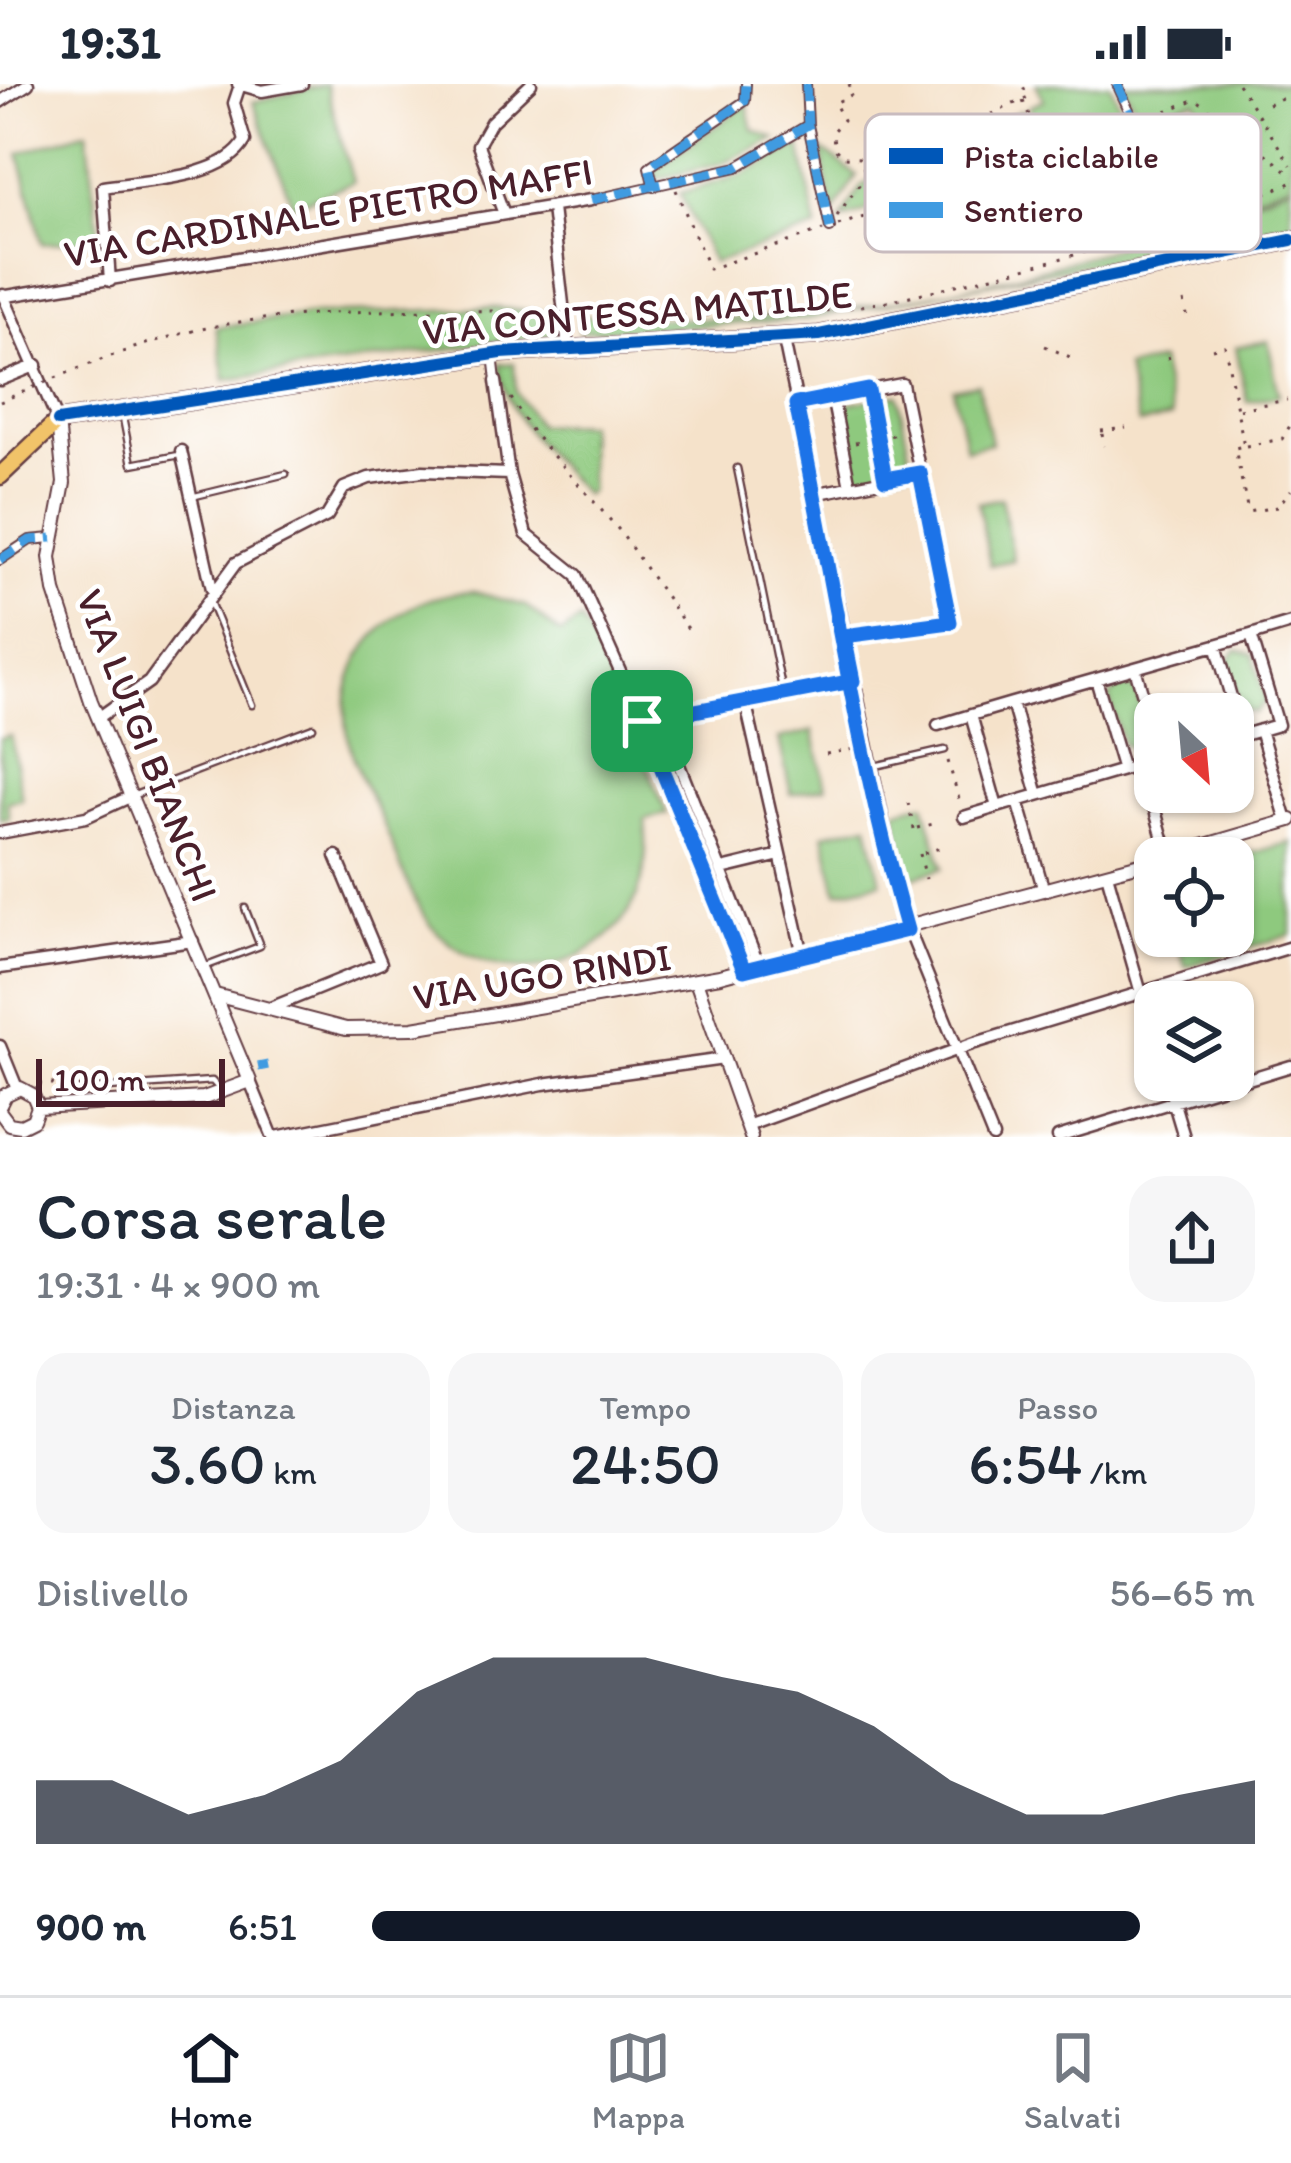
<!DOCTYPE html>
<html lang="it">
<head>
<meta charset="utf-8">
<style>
	body { margin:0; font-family:Itim,sans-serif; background:#f6f6f7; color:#1f2937; height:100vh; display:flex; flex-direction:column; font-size:45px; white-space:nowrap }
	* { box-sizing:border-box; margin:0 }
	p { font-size:39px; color:#747a83 }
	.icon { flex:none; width:66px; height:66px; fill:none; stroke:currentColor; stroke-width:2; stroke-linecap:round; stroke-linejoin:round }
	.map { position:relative; height:1053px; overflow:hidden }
	.sheet { display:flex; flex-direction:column; background:#fff; flex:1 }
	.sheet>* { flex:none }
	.needle { width:78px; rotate:154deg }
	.controls { position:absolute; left:1134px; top:609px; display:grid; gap:24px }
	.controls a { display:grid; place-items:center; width:120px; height:120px; border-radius:24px; background:#fff; box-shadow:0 3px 9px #0004; font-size:60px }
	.scale { position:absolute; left:36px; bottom:30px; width:189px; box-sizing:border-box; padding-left:12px; border:6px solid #4a1f2b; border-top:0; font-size:33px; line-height:42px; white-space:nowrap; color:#4a1f2b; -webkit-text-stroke:9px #fff; paint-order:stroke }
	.pin { position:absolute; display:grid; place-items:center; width:102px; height:102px; color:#fff; margin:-51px; border-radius:24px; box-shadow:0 6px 18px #0006 }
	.round { display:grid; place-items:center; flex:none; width:126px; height:126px; border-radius:36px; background:#f6f6f7 }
	.head { display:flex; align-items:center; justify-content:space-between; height:204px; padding:0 36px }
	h1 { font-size:66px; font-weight:600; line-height:90px }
	.stats { display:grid; grid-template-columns:repeat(3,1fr); gap:18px; height:204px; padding:12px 36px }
	.stats div { display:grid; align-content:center; border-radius:30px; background:#f6f6f7; text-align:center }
	.stats b { font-size:60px; font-weight:600 }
	.stats small { font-size:33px; font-weight:400 }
	.stats p { font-size:33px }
	.chart { height:336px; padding:24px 36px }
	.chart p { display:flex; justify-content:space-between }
	.chart svg { width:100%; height:216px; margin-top:12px; fill:#111827; opacity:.7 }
	ul { padding:0 36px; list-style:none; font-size:39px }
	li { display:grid; grid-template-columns:192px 144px 1fr; align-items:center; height:90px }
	li i { height:30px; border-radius:15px; background:#111827 }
	.status { display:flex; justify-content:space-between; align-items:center; height:84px; padding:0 60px; background:#fff; direction:ltr }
	.status svg { height:33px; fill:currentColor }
	.dock { display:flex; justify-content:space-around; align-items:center; height:168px; border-top:3px solid #e0e1e3; background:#fff; font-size:33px; color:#747a83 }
	.dock a { display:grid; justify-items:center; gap:6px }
	.dock .selected { color:#111827 }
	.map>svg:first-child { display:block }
	.green { fill:#8ec97e; stroke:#6c7454; stroke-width:3 }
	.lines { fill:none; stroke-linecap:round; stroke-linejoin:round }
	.service-casing { stroke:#643c43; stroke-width:9 }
	.pedestrian-casing { stroke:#643c43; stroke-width:12 }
	.minor-casing { stroke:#643c43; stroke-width:15 }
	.tertiary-casing { stroke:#643c43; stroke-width:16 }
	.primary-casing { stroke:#643c43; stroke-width:21 }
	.path { stroke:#643c43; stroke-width:3; stroke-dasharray:3 9; stroke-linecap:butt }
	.service { stroke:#fff; stroke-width:4.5 }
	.pedestrian { stroke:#fff; stroke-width:8 }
	.minor { stroke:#fff; stroke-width:10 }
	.tertiary { stroke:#fff; stroke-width:12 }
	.primary { stroke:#f1c369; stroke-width:16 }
	.path-bridge { stroke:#643c43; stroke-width:3; stroke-dasharray:3 9; stroke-linecap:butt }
	.quiet { stroke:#409be1; stroke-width:9; stroke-dasharray:18 9; stroke-linecap:butt }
	.cycleway-casing { stroke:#fff; stroke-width:20 }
	.cycleway { stroke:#0057b8; stroke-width:12 }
	.route-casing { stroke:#fff; stroke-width:24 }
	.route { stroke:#1a73e8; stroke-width:15 }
	.labels { text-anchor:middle; stroke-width:9; stroke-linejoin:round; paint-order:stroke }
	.street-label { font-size:39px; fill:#4a1f2b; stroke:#fff }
	.key { fill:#fff; stroke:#c9bcbf; stroke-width:3 }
	.key-label { font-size:33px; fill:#4a1f2b }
</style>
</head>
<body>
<div class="status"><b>19:31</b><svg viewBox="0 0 49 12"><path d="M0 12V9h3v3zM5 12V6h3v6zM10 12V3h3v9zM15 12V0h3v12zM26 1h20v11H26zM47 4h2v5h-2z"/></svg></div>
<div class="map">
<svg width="1291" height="1053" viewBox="0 0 1291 1053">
	<rect width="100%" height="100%" fill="#fff"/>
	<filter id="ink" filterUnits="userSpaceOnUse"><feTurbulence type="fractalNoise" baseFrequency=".00833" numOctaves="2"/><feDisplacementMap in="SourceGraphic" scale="24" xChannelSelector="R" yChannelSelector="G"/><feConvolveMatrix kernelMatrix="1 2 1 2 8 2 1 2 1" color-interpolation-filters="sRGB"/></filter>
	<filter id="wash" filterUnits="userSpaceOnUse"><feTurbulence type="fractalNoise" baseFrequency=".004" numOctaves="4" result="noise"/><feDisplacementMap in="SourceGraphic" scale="48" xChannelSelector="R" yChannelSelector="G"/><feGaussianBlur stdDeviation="2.7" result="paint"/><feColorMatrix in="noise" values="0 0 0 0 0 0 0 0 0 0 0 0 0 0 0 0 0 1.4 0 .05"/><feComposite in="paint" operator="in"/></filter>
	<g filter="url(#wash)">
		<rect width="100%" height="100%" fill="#f5e2ca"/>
		<path class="green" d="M326,0L353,98L293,122L253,18Z
			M1036,0H1110L1127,37L1049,67L1029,23L1044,16Z
			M1123,0H1291V99L1241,117L1196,16L1140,33Z
			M747,20L753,46L776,55L719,80L657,95L654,86Z
			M1023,26L1043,69L967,98L949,61Z
			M87,47L100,155L42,160L19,69Z
			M800,61L817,144L713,179L680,109L742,91Z
			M821,65L857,91L833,130Z
			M883,91L896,117L841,136L861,102Z
			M1291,101V140L804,236L579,248V232C657,235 738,237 816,229C973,212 1145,160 1291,101Z
			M496,224L557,229V250L225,296L216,243L314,230Z
			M1268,257L1279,311L1247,318L1236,263Z
			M1160,277L1172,333L1139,340L1126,284Z
			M514,279L516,308L538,341L587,339L590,407L584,411C549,370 507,337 499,280Z
			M978,300L991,359L966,365L953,305Z
			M898,310L912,384L854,395L840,321Z
			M1001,414L1013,476L990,481L978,419Z
			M474,508L526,522L561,550L580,536L598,565L667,730L645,735C650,788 640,832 593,863C538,901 460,887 423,830C407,805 398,773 386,746C373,716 353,684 348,652C333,572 397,508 474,508Z
			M1237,566L1253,570L1266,617L1255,629L1240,625L1226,578Z
			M1121,601L1136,606L1149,653L1138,665L1123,661L1109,613Z
			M813,647L826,703L791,710L779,655Z
			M11,652L22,715L7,718L9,734L0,736V654Z
			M924,719L943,784L909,794L895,727Z
			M868,740L881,798L837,808L824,750Z
			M1291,758V851L1185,883L1176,852H1233V775Z"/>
	</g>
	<g filter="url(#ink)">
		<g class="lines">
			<defs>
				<path id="service" d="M123,334L132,380L179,371
					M737,384L783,609
					M191,413L286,390
					M210,518L252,621
					M875,682L945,666
					M132,712L313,643
					M204,883L260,862L245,824
					M63,1007L212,997L221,1007"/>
				<path id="pedestrian" d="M806,0L808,41L830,144
					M1117,0L1135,39
					M654,103L649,83L745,17L746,0
					M591,116L737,83L808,41
					M493,270L496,297
					M0,476L30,456L52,454"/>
				<path id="minor" d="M238,0L262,7L302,0
					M0,18L28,0
					M552,124L568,264
					M504,130L478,61L491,38L531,0
					M110,197L103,103C143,96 223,96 245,57L234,19L240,1
					M3,211L58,337
					M7,212L591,116
					M784,256L902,829L993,1053
					M0,296L37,281
					M496,297L509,390L526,450L577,491L642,637
					M832,313L850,402
					M796,320L902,300L920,389L814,410
					M181,367L212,505
					M1251,551L1291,539
					M844,552L950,538L920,389
					M1135,584L1216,561
					M1096,595L1123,686L1155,677
					M745,616L803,871
					M1012,619L1135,584L1155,653
					M660,633L853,597
					M98,634L149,598L236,479L327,432L344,404L369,394L423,387L509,390
					M938,641L971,631
					M1260,646L1287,737
					M1233,654L1278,641L1251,551L1216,561L1242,651
					M1142,681L1168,772
					M1038,711L1012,619L971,631L997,723L1123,686
					M1018,717L1044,807
					M964,733L997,723
					M0,749L86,733L132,712
					M722,785L780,771
					M1107,790L1155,958
					M0,884L193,857
					M744,886L642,637L660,633L759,882
					M273,923L381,879L336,772
					M0,962L17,1004
					M1167,996L1184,1053
					M250,997L273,1053
					M747,1042L975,959L1291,863
					M276,1053L543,1000L724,975
					M1058,1053L1291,982"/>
				<path id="tertiary" d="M1161,774L1291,736
					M696,897L751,1053
					M215,911L346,945L413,944L720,892L1155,776
					M0,1021L5,1011L20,1004L33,1011L38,1023
					M38,1023L204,1014L250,997L91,617L55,507L50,473L64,399L58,337
					M0,1028L9,1040L21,1042
					M21,1042L33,1036L38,1023"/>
				<path id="primary" d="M0,392L58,337L501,269L819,251L1291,156"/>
			</defs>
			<use href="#service" class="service-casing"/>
			<use href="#pedestrian" class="pedestrian-casing"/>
			<use href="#minor" class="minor-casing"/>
			<use href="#tertiary" class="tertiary-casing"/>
			<use href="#primary" class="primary-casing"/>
			<path class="path" d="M849,0L853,10L835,19L843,36L833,47L834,64L843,73L859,74L867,91L887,81L899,106L927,98L950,81L938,56L1028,13L1022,0
				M1238,0L1291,81
				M1023,17L1047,73
				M1268,20L1291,10
				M1144,36L1196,15L1291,90
				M958,104L956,127L969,123L974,137
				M676,106L709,185L823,146
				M837,132L865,92
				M838,141L966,102L1124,43
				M1184,217L1187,231
				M1045,262L1070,273
				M1212,265L1225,262L1244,362L1235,364L1248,428L1277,423L1291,406
				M1167,274L1178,271
				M511,314L532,348L619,446L689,546
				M871,321L882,382
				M1239,325L1287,316
				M1101,347L1126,344
				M1102,350L1104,362
				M855,359L898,350
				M1246,362L1282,355L1291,340
				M826,670L854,665
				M948,677L959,715
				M908,719L914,745
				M917,744L933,740
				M924,769L940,764
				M920,770L926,795
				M39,1000H54L55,1005"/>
			<use href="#service" class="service"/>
			<use href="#pedestrian" class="pedestrian"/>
			<use href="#minor" class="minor"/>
			<use href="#tertiary" class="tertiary"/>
			<use href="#primary" class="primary"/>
			<path class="path-bridge" d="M0,318C77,284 156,250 240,238C430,211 620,241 811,228C871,224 930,207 988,193C1091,168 1193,139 1291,99"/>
			<path class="quiet" d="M806,0L808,41L830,144
				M1117,0L1135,39
				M654,103L649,83L745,17L746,0
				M591,116L737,83L808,41
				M0,476L30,456L52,454
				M258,983L268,981"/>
			<defs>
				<path id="cycleway" d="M58,337L501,269L819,251L1291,156"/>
			</defs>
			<use href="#cycleway" class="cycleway-casing"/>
			<use href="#cycleway" class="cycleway"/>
		</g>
	</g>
	<g class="lines" filter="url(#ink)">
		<defs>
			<path id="route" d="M642,637L744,886L907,846C858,675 832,494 796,320L868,306L885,395L920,389L950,538L844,552L853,597L642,637"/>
		</defs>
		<use href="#route" class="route-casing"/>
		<use href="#route" class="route"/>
	</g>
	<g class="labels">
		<g class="street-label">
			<text transform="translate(328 128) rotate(-9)" y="14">VIA CARDINALE PIETRO MAFFI</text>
			<text transform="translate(637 228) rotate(-5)" y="14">VIA CONTESSA MATILDE</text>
			<text transform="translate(148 661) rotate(69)" y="14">VIA LUIGI BIANCHI</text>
			<text transform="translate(542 892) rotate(-9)" y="14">VIA UGO RINDI</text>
		</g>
	</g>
	<rect x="865" y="30" width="396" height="138" rx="18" class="key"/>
	<rect x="889" y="64" width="54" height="16" fill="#0057b8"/>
	<rect x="889" y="118" width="54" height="16" fill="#409be1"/>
	<g class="key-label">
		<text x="964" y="84">Pista ciclabile</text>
		<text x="964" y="138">Sentiero</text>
	</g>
</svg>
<div class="controls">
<a><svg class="needle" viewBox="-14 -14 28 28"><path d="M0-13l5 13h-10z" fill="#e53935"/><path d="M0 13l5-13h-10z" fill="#747a83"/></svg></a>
<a><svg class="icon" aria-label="locate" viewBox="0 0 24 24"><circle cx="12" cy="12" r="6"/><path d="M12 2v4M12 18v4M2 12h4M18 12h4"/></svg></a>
<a><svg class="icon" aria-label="layers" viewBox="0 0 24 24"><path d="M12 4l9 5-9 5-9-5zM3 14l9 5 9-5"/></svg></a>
</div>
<div class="scale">100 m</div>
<div class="pin" style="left:642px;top:637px;background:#1e9e55"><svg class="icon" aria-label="arrive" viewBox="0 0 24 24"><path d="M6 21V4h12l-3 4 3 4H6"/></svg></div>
</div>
<section class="sheet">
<div class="head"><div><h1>Corsa serale</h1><p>19:31 · 4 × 900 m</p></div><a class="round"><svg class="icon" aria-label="share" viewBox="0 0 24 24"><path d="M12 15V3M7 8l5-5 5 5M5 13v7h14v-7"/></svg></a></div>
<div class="stats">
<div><p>Distanza</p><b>3.60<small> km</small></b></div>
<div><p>Tempo</p><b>24:50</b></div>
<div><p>Passo</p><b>6:54<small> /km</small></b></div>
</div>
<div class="chart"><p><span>Dislivello</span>56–65 m</p>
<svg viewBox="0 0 160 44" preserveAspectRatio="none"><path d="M0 44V31L10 31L20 38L30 34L40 27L50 13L60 6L70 6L80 6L90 10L100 13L110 20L120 31L130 38L140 38L150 34L160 31V44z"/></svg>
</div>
<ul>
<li><b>900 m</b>6:51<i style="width:87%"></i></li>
</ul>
</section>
<nav class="dock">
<a class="selected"><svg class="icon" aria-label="home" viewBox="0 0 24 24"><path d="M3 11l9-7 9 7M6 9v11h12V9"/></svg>Home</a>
<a><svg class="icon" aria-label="map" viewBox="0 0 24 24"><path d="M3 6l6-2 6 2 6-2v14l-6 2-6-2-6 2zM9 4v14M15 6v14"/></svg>Mappa</a>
<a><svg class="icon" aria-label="saved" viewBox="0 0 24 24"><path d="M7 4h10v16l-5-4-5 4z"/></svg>Salvati</a>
</nav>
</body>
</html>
